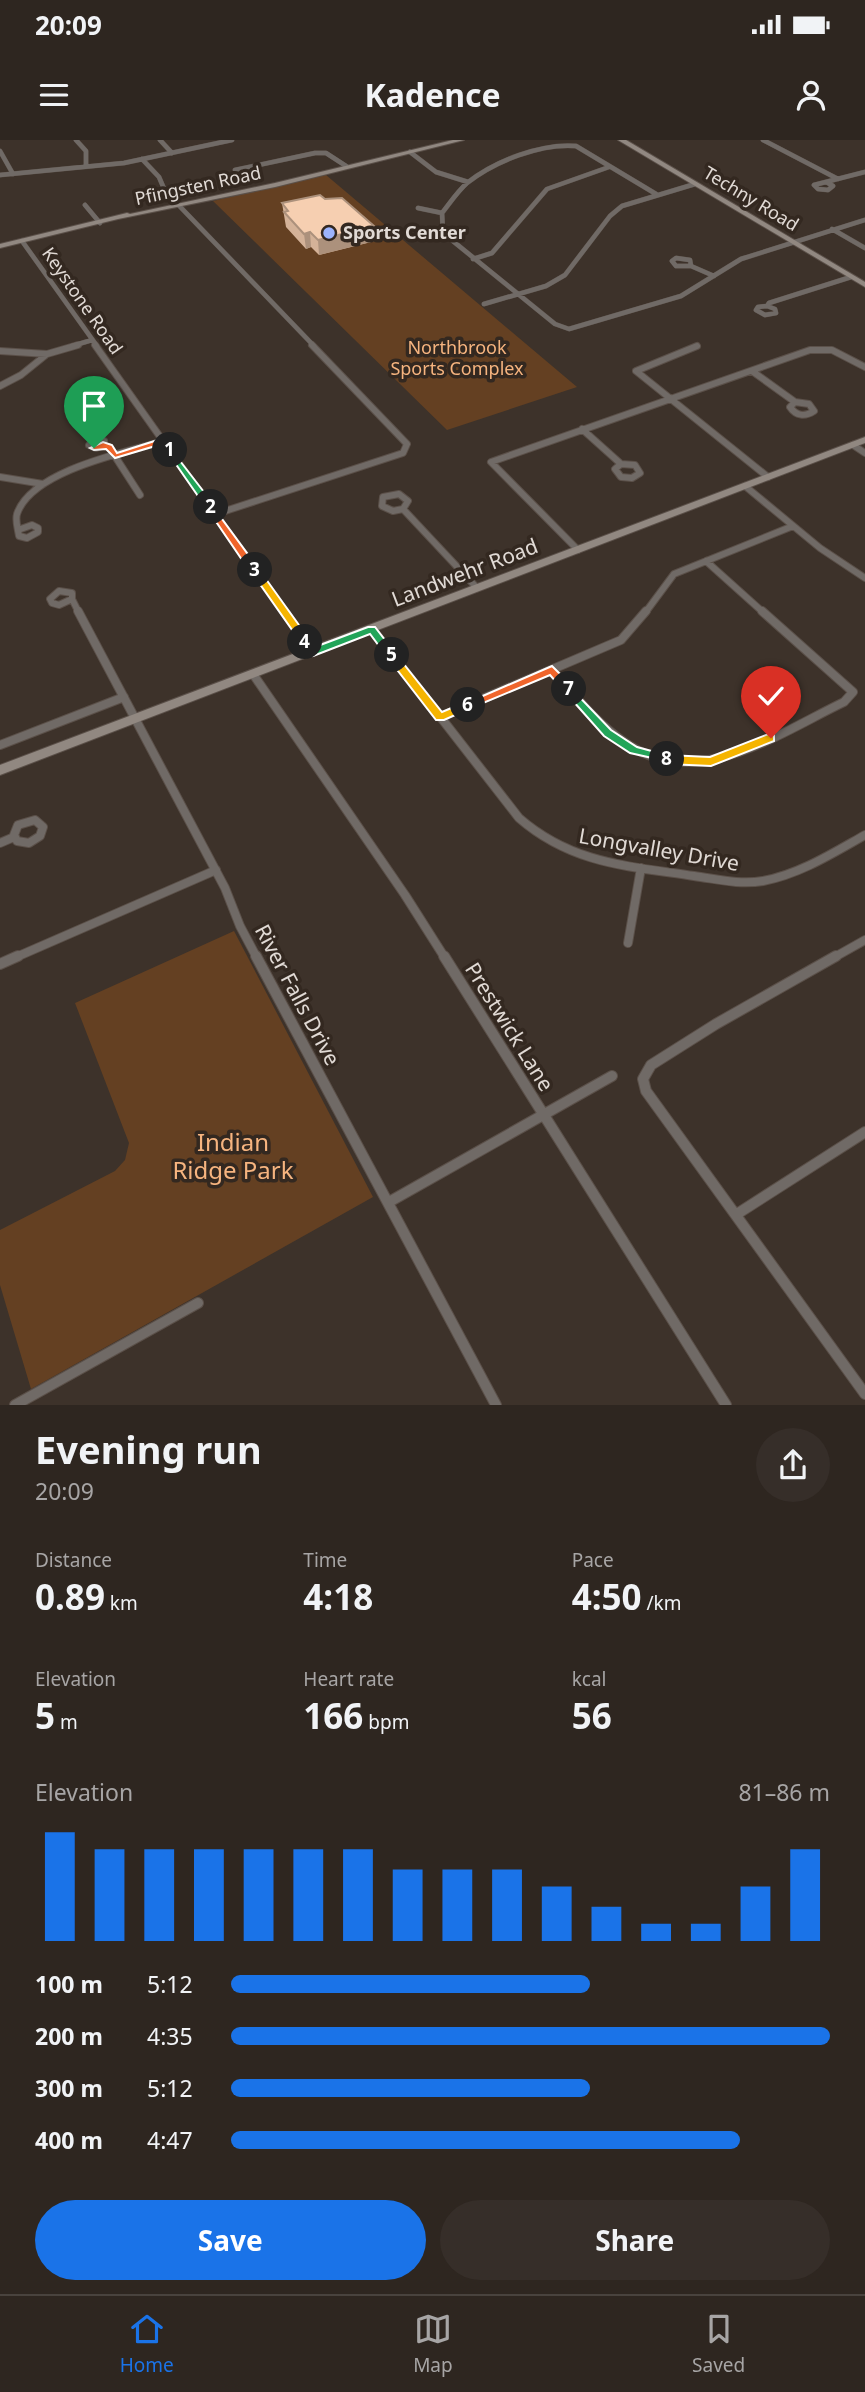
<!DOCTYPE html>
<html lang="en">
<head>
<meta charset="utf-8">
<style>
	body { margin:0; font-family:"Noto Sans",sans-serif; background:#362e29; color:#f1f3f6; height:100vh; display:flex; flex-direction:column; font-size:26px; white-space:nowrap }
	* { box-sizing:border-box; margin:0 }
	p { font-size:23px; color:#a7a5a5 }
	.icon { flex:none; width:38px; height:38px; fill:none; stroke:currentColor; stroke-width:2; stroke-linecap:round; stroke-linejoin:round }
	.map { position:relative; height:1265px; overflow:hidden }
	.details { display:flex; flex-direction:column; background:#2e2620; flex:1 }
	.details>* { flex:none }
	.pin { position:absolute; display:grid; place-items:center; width:60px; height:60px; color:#fff; margin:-72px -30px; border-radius:50% 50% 50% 0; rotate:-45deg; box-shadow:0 0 7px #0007 }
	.pin .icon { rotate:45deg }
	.km { position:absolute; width:35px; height:35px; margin:-18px; border-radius:50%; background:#222; color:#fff; font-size:19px; line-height:35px; text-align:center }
	.round { display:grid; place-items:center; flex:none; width:74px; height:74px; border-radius:37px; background:#362e29 }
	.headline { display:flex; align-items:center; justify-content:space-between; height:119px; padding:0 35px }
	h1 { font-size:38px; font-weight:700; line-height:52px }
	.figures { display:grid; grid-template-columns:repeat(3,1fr); gap:10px; height:119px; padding:7px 35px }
	.figures div { display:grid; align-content:center }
	.figures b { font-size:35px; font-weight:700 }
	.figures small { font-size:19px; font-weight:400 }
	.figures p { font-size:19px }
	.chart { height:196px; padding:14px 35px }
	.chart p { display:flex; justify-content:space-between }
	.chart svg { width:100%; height:126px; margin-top:7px; stroke:#1a73e8; stroke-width:6 }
	.action { display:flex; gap:14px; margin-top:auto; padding:14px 35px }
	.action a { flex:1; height:80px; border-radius:42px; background:#1a73e8; color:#fff; font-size:28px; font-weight:700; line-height:80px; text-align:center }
	.action a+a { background:#362e29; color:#f1f3f6 }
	ul { padding:0 35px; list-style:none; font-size:23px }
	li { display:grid; grid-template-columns:112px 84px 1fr; align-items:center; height:52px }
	li i { height:18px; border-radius:9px; background:#1a73e8 }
	.status { display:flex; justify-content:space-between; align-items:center; height:49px; padding:0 35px; background:#2e2620; direction:ltr }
	.status svg { height:19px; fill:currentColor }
	header { display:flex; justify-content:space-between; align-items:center; height:91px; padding:0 35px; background:#2e2620; font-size:32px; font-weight:700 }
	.tabs { display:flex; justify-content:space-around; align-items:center; height:98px; border-top:2px solid #49433e; background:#2e2620; font-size:19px; color:#a7a5a5 }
	.tabs a { display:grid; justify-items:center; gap:4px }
	.tabs .current { color:#1a73e8 }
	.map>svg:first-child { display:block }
	.green { fill:#644022 }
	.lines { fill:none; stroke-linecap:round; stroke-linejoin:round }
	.minor-far3-casing { stroke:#5b5049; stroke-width:5 }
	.minor-far2-casing { stroke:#5b5049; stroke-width:8 }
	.minor-far1-casing { stroke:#5b5049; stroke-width:10 }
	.minor-casing { stroke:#5b5049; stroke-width:12 }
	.secondary-casing { stroke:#5b5049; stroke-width:2 }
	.minor-far3 { stroke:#706a66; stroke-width:4.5 }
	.minor-far2 { stroke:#706a66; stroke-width:6 }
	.minor-far1 { stroke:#706a66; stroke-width:8 }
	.minor { stroke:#706a66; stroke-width:10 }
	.secondary { fill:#918881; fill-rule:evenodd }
	.wall { fill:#d4b298 }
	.shaded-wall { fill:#ac917c }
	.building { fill:#f6cfb1; stroke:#ac917c; stroke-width:2 }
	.split-1 { fill:#f0652b; stroke:#fff; stroke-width:2 }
	.split-2 { fill:#22a559; stroke:#fff; stroke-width:2 }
	.split-3 { fill:#f0652b; stroke:#fff; stroke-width:2 }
	.split-4 { fill:#f5b400; stroke:#fff; stroke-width:2 }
	.split-5 { fill:#22a559; stroke:#fff; stroke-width:2 }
	.split-6 { fill:#f5b400; stroke:#fff; stroke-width:2 }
	.split-7 { fill:#f0652b; stroke:#fff; stroke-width:2 }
	.split-8 { fill:#22a559; stroke:#fff; stroke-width:2 }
	.split-9 { fill:#f5b400; stroke:#fff; stroke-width:2 }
	.poi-dot { fill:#9cb4fd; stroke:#332820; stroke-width:2.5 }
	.labels { text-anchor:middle; stroke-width:7; stroke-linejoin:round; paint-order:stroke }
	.far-street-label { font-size:18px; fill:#e1dad5; stroke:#332820 }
	.far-poi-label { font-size:18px; font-weight:bold; fill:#e1dad5; stroke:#332820; text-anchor:start }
	.far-park-label { font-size:18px; fill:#f6b47f; stroke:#332820 }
	.street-label { font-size:21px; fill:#e1dad5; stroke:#332820 }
	.near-park-label { font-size:24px; fill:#f6b47f; stroke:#332820 }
</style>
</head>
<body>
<div class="status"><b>20:09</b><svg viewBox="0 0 49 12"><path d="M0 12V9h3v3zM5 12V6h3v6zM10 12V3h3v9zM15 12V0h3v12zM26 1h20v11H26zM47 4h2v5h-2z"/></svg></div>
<header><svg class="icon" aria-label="menu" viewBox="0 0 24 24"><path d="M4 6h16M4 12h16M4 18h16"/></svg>Kadence<svg class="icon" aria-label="person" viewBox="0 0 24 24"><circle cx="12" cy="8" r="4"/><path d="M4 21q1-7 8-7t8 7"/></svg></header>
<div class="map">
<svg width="865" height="1265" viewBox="0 0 865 1265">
	<rect width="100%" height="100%" fill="#3d322a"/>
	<path class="green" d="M326,35L577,247L447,290L213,61Z
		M234,791L373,1057L31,1249L0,1145V1090L115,1031L125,1020L129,1003L75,863Z"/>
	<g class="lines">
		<defs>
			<path id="minor-far3" d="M76,0L86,11V25
				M160,0L172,13
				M763,0L838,39
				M0,11L13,34
				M410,12L436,32L468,42
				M142,19L159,37L165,51L314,206
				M235,30L315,13H326L346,26
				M0,35L124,23L232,0
				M828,43L833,46L828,50L818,49L814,45L865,32
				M85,65L100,83
				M418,68L442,73
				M442,73L443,93L555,184L569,189L681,156L741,119L865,80
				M442,73C450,63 457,52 467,43C495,21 541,3 576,6L656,54
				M832,89L865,108
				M22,101L97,206
				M676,118L690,120L691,126H676L672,121Z
				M473,119L492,113L547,49L609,27
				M691,126L714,136
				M484,164L546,146L565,135L610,76L622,66L695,44
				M767,166L775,169L776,173L765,175L756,170L758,167Z
				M767,166L769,163L851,137
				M72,206L92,200"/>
			<path id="minor-far2" d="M95,205L285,473
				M697,206L636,231L768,337
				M0,211L47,214
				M752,231L795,262
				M0,246L21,235L47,214L78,205
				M795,262L809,264L814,271C805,277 796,276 790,267Z
				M582,289L621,324
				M96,299L104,301L103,305L96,308L89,305Z
				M103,305L109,307L140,355
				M853,305L865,313
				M621,324L635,325L640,333L632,338L621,337L615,329Z
				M0,337L43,344
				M745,346L820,408L865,438
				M399,354L408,361L403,369L393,371L382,366L383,357Z
				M403,369L477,448
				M216,374L403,313L407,304L312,205
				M18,390L32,385L38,388V392L27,398L19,396C18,389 15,381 17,374C31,331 125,312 164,301
				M578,410L491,322L810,210H832L865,227
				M706,421L764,473
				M59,451L72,453V459L59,465L52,463L50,459Z
				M72,459L79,473
				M645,473L674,434L793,386"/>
			<path id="minor-far1" d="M78,471L225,748L240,786L257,818
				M284,471L313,512
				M372,489L519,678C572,724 628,726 694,736C717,739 739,745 763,741C800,734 833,713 865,695
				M552,530C574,555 596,583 624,602C696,653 777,594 844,562L853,552L762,471
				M253,534L405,755L445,818
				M440,577L621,500L646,471
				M0,605L124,557
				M35,680L43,687L40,696L29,703L17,701L14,695L18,685Z
				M0,703L14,697
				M628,803L641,728
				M14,818L216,730
				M833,818L865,800"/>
			<path id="minor" d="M256,816L496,1265
				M444,816L726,1265
				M836,816L716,884L651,925L643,939L646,951L865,1254
				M0,824L18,816
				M389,1062L612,936
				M737,1074L865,992
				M15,1265L198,1163"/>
			<path id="secondary" d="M453,0H464L275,47L118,79L0,108V104L127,73L130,74L275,43Z
				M618,0H626L865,142V147Z
				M865,297V303L0,635V625Z"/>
		</defs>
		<use href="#minor-far3" class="minor-far3-casing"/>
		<use href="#minor-far2" class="minor-far2-casing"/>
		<use href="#minor-far1" class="minor-far1-casing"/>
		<use href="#minor" class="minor-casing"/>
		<use href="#secondary" class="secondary-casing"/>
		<use href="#minor-far3" class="minor-far3"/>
		<use href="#minor-far2" class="minor-far2"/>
		<use href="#minor-far1" class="minor-far1"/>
		<use href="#minor" class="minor"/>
		<use href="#secondary" class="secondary"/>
	</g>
	<path class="wall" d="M325,59L374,86L375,101L319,115L311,107L306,109L286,87L282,63Z"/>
	<path class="shaded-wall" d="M374,86L375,101L319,115L318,100Z
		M310,92L311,107L306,109L304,94Z"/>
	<path class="building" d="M320,55L325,59L342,58L374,86L318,100L310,92L304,94L284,72L288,71L282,63Z"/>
	<path class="split-1" d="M164,298L173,308V312H167L162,304L115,318L106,309L94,310L90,308L103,302L112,305L117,313Z"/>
	<path class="split-2" d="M170,308L214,365V369H207L166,310Z"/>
	<path class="split-3" d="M211,364L258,428V433H251L206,367Z"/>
	<path class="split-4" d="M255,427L258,428L309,499V504H302L250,430Z"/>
	<path class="split-5" d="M368,487H375L395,513V518H388L370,494L313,516L300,502L309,499L315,507Z"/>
	<path class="split-6" d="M392,512L395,513L442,572L468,561L471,563V568L444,580H436L388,518L387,515Z"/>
	<path class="split-7" d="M552,526L573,547V552H565L550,535L471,568L468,569L462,565Z"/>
	<path class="split-8" d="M569,546L611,590L637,607L670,616V622L630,613L604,596L565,552V547Z"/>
	<path class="split-9" d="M771,593L774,595V601L711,626L667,624L661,619L667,615L710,617Z"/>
	<circle class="poi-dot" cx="329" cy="93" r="7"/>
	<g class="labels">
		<g class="far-street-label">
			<text transform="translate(198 46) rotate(-12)" y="6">Pfingsten Road</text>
			<text transform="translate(751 59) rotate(31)" y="6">Techny Road</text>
			<text transform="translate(82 161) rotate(55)" y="6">Keystone Road</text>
		</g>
		<g class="far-poi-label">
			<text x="343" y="99">Sports Center</text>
		</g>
		<g class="far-park-label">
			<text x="457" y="214">Northbrook<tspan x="457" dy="21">Sports Complex</tspan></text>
		</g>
		<g class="street-label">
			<text transform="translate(465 433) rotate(-21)" y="7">Landwehr Road</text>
			<text transform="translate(659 710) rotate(10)" y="7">Longvalley Drive</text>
			<text transform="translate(297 855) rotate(62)" y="7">River Falls Drive</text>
			<text transform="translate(509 887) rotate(58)" y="7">Prestwick Lane</text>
		</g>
		<g class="near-park-label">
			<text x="233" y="1011">Indian<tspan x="233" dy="28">Ridge Park</tspan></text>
		</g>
	</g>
</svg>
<div class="pin" style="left:94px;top:308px;background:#1e9e55"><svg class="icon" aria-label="arrive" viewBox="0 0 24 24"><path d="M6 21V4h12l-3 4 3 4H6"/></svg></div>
<div class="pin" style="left:771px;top:598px;background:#d93025"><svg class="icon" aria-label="check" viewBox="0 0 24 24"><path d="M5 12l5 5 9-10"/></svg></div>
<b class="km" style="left:170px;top:310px">1</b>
<b class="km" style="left:211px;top:367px">2</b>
<b class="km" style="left:255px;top:430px">3</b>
<b class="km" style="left:305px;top:502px">4</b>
<b class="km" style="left:392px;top:515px">5</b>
<b class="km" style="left:468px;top:565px">6</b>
<b class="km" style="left:569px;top:549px">7</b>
<b class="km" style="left:667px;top:619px">8</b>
</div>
<section class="details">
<div class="headline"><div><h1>Evening run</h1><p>20:09</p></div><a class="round"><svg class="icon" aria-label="share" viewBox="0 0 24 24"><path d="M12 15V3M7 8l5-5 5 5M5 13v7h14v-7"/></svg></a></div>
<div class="figures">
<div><p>Distance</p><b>0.89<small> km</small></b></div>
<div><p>Time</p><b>4:18</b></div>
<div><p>Pace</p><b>4:50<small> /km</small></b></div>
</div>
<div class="figures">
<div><p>Elevation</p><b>5<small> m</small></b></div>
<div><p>Heart rate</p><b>166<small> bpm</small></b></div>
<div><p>kcal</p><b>56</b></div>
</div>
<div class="chart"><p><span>Elevation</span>81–86 m</p>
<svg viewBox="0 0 160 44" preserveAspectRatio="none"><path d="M5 44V6M15 44V12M25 44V12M35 44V12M45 44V12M55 44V12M65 44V12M75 44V19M85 44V19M95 44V19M105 44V25M115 44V32M125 44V38M135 44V38M145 44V25M155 44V12"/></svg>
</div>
<ul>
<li><b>100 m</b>5:12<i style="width:60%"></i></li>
<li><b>200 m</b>4:35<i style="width:100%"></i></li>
<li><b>300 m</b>5:12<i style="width:60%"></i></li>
<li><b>400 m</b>4:47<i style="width:85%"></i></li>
</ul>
<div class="action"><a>Save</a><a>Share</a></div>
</section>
<nav class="tabs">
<a class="current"><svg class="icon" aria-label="home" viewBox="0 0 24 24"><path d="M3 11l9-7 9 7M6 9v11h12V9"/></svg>Home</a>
<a><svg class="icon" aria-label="map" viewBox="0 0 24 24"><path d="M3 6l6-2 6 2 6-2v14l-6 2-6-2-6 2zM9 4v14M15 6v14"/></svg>Map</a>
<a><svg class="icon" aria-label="saved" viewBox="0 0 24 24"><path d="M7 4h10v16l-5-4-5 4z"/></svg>Saved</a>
</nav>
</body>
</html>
